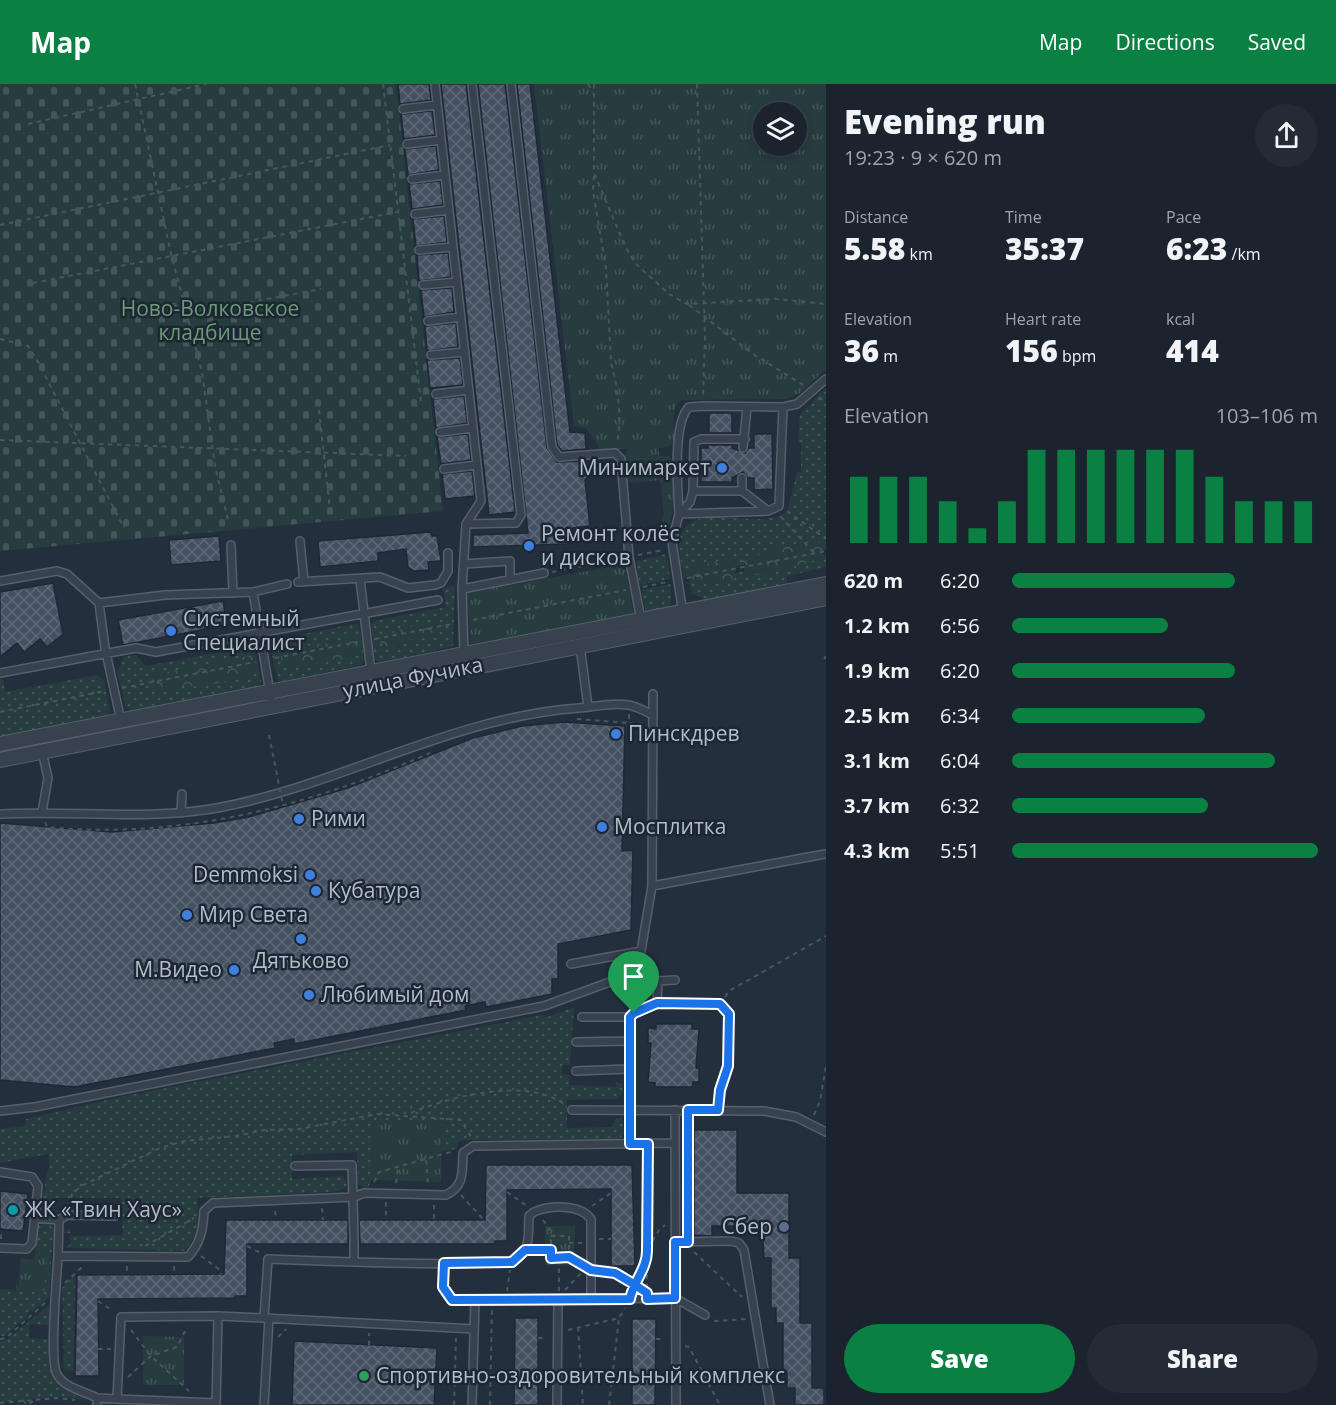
<!DOCTYPE html>
<html lang="en">
<head>
<meta charset="utf-8">
<style>
	body { margin:0; font-family:"Open Sans",sans-serif; background:#242b36; color:#f1f3f6; height:100vh; display:flex; flex-direction:column; font-size:22px; white-space:nowrap }
	* { box-sizing:border-box; margin:0 }
	p { font-size:20px; color:#a0a4aa }
	.icon { flex:none; width:33px; height:33px; fill:none; stroke:currentColor; stroke-width:2; stroke-linecap:round; stroke-linejoin:round }
	.map { position:relative; flex:1; overflow:hidden }
	.details { display:flex; flex-direction:column; background:#1b232e; width:510px }
	.details>* { flex:none }
	.controls { position:absolute; left:753px; top:18px; display:grid; gap:12px }
	.controls a { display:grid; place-items:center; width:54px; height:54px; border-radius:50%; background:#1b232e; box-shadow:0 3px 9px #0003,0 0 0 2px #39404a; font-size:30px }
	.pin { position:absolute; display:grid; place-items:center; width:51px; height:51px; color:#fff; margin:-62px -26px; border-radius:50% 50% 50% 0; rotate:-45deg; box-shadow:0 0 6px #0007 }
	.pin .icon { rotate:45deg }
	.round { display:grid; place-items:center; flex:none; width:63px; height:63px; border-radius:32px; background:#242b36 }
	.summary { display:flex; align-items:center; justify-content:space-between; height:102px; padding:0 18px }
	h1 { font-size:33px; font-weight:800; line-height:45px }
	.stats { display:grid; grid-template-columns:repeat(3,1fr); gap:9px; height:102px; padding:6px 18px }
	.stats div { display:grid; align-content:center }
	.stats b { font-size:30px; font-weight:800 }
	.stats small { font-size:16px; font-weight:400 }
	.stats p { font-size:16px }
	.chart { height:168px; padding:12px 18px }
	.chart p { display:flex; justify-content:space-between }
	.chart svg { width:100%; height:108px; margin-top:6px; stroke:#0b8043; stroke-width:6 }
	.cta { display:flex; gap:12px; margin-top:auto; padding:12px 18px }
	.cta a { flex:1; height:69px; border-radius:36px; background:#0b8043; color:#fff; font-size:24px; font-weight:800; line-height:69px; text-align:center }
	.cta a+a { background:#242b36; color:#f1f3f6 }
	ul { padding:0 18px; list-style:none; font-size:20px }
	li { display:grid; grid-template-columns:96px 72px 1fr; align-items:center; height:45px }
	li i { height:15px; border-radius:8px; background:#0b8043 }
	header { display:flex; align-items:center; gap:36px; box-sizing:border-box; height:84px; padding:0 30px; background:#0b8043; color:#fff }
	header strong { font-size:28px }
	nav { display:flex; gap:33px; margin-inline-start:auto; font-size:21px }
	main { display:flex; flex:1; min-height:0 }
	.map>svg:first-child { display:block }
	.grass { fill:url(#grass-dots) }
	.forest { fill:url(#forest-crowns) }
	.cemetery { fill:url(#cemetery-stones) }
	.park { fill:url(#park-tufts); fill-rule:evenodd }
	.building { fill:url(#building-cross-hatch); stroke:#1f2835; stroke-width:1.5 }
	.lines { fill:none; stroke-linecap:round; stroke-linejoin:round }
	.service-casing { stroke:#565f6c; stroke-width:10 }
	.minor-casing { stroke:#565f6c; stroke-width:16 }
	.path { stroke:#44595c; stroke-width:2; stroke-dasharray:4.5 4.5; stroke-linecap:butt }
	.service { stroke:#38414e; stroke-width:7 }
	.minor { stroke:#38414e; stroke-width:14 }
	.path-bridge { stroke:#44595c; stroke-width:2; stroke-dasharray:4.5 4.5; stroke-linecap:butt }
	.route-casing { stroke:#fff; stroke-width:12 }
	.route { stroke:#1a73e8; stroke-width:8 }
	.shop-dot { fill:#3f7fe0; stroke:#1d2633; stroke-width:2 }
	.culture-dot { fill:#0f9aa8; stroke:#1d2633; stroke-width:2 }
	.service-dot { fill:#5c6f8a; stroke:#1d2633; stroke-width:2 }
	.leisure-dot { fill:#2e9e5b; stroke:#1d2633; stroke-width:2 }
	.labels { text-anchor:middle; stroke-width:5; stroke-linejoin:round; paint-order:stroke }
	.park-label { font-size:21px; fill:#6b9a76; stroke:#1d2633 }
	.poi-label { font-size:21px; fill:#b4bcc9; stroke:#1d2633; text-anchor:start }
	.street-label { font-size:21px; fill:#b4bcc9; stroke:#1d2633 }
</style>
</head>
<body>
<header>
<strong>Map</strong>
<nav><a>Map</a><a>Directions</a><a>Saved</a></nav>
</header>
<main>
<div class="map">
<svg width="826" height="1321" viewBox="0 0 826 1321">
	<defs>
		<pattern id="grass-dots" width="8" height="8" patternUnits="userSpaceOnUse" patternTransform="scale(1.5)"><rect width="8" height="8" fill="#263c3f"/><path d="M2 2h.1M6 6h.1" fill="none" stroke="#435659" stroke-width="1.8" stroke-linecap="round"/></pattern>
		<pattern id="forest-crowns" width="20" height="18" patternUnits="userSpaceOnUse" patternTransform="scale(1.5)"><rect width="20" height="18" fill="#263c3f"/><path d="M2 6a3 3 0 1 1 6 0M12 15a3 3 0 1 1 6 0" fill="none" stroke="#435659"/></pattern>
		<pattern id="cemetery-stones" width="16" height="16" patternUnits="userSpaceOnUse" patternTransform="scale(1.5)"><rect width="16" height="16" fill="#263c3f"/><path d="M2 7V4a2 2 0 0 1 4 0v3zM10 15v-3a2 2 0 0 1 4 0v3z" fill="#435659"/></pattern>
		<pattern id="park-tufts" width="24" height="20" patternUnits="userSpaceOnUse" patternTransform="scale(1.5)"><rect width="24" height="20" fill="#263c3f"/><path d="M3 7l-1-3M5 7V3M7 7l1-3M15 17l-1-3M17 17v-4M19 17l1-3" fill="none" stroke="#435659"/></pattern>
		<pattern id="building-cross-hatch" width="8" height="8" patternUnits="userSpaceOnUse" patternTransform="scale(1.5)"><rect width="8" height="8" fill="#455162"/><path d="M0 0l8 8M0 8l8-8" fill="none" stroke="#5d6877"/></pattern>
	</defs>
	<rect width="100%" height="100%" fill="#242f3e"/>
	<path class="grass" d="M826,304V464L684,493C682,483 679,471 679,461C682,408 766,452 788,426L797,388H801V359H798L800,330Z
		M666,470L670,495L640,501L636,477Z
		M826,470V483L787,492V500L705,515L692,510L689,499Z
		M671,500V519L667,524L646,528L641,506Z
		M455,502L453,562L382,579L375,576L371,540L373,537L446,523L443,504Z
		M359,539L364,575L361,581L278,598L269,557Z
		M248,563L255,567L261,597L258,603L131,628L126,623L117,588L125,572L136,571L146,582Z
		M97,591L104,596L110,626L108,632L0,654V593L2,592L5,608Z
		M574,923L570,981H562V990L570,991L569,1001L616,1003V998L622,1000L623,1008L617,1015L567,1016V1044L612,1043L616,1035L622,1033L624,1050L619,1055L462,1056L458,1058L457,1065L442,1067V1038L374,1036L372,1096L367,1105L358,1100L357,1068L292,1071V1095L341,1092L346,1096L347,1101L344,1105L331,1108L198,1114L197,1148L185,1167L66,1164V1162L70,1161V1149H63L70,1144L71,1152L123,1151L121,1114H55L54,1127L45,1131L40,1125L49,1082V1070L0,1079V1045L25,1042L26,1035L124,1012L542,931L547,933Z
		M44,1138L50,1140L53,1145L49,1213L32,1228L30,1226L27,1229L29,1231L4,1252H0V1205L16,1206V1198L18,1203L48,1167L36,1166L38,1143Z
		M75,1191L74,1280L73,1287L64,1286L62,1204Z
		M49,1221V1241L30,1240L29,1254L49,1255C49,1293 50,1302 87,1316L56,1313L0,1318V1256L8,1255Z"/>
	<path class="forest" d="M826,458L821,475C802,479 761,496 745,489L742,476C755,469 769,471 779,461Z
		M730,474L737,479L734,495C729,497 692,500 689,499L690,484Z
		M436,537L438,548L434,553L407,556L388,564L377,556L380,550Z
		M350,553L362,555L364,565L357,571L338,576L325,575L312,582H282L280,567L286,564L338,558Z
		M254,571L257,585L251,592L204,602H182L162,609L156,607L157,590Z"/>
	<path class="cemetery" d="M0,0H396L443,427L0,467Z"/>
	<path class="park" d="M534,0H826V285L800,309L786,315L682,316C670,324 674,344 675,357L668,363L659,364V372H669L674,377V418L665,459L658,456L664,430L660,396L630,399L624,376L628,365L599,366L597,358L586,344L574,342ZM764,28H796V62H764Z
		M616,482L625,486L634,530L471,562L467,509Z
		M374,1036L442,1038L441,1098L372,1096Z
		M545,1142H575L574,1182L545,1181Z
		M36,1166L48,1167L44,1207L18,1204L21,1174L34,1176Z
		M143,1252L184,1253V1301H143Z"/>
	<path class="building" d="M398,0H429L431,16L400,20Z
		M441,0H466L515,428L489,431Z
		M478,0H505L547,364L557,378L587,377L589,380L590,390L585,396L590,442L573,444V453L568,460L473,463V451L528,449Z
		M517,0H530L570,348L585,349L586,365L562,367L557,361Z
		M432,27L435,51L404,55L401,30Z
		M436,62L439,86L408,91L405,65Z
		M440,97L443,121L412,125L409,100Z
		M444,132L447,158L416,162L413,135Z
		M448,169L451,193L419,197L417,171Z
		M452,204L454,228L424,233L421,206Z
		M456,239L458,263L427,267L425,242Z
		M460,274L463,301L430,304L427,276Z
		M464,312L467,339L436,344L433,315Z
		M709,329H732V349H709Z
		M468,350L471,376L441,380L437,353Z
		M754,350H772L773,405L754,406V394H748L743,388L732,394V398H701V364H708V361H732V364L745,369L749,364H754Z
		M472,387L475,412L445,415L442,390Z
		M431,448L432,452H437L441,477L428,478L429,486L414,487L408,483L406,465L378,469V477L320,483L318,457Z
		M219,452L221,477L171,481L169,456Z
		M53,499L63,550L47,563L40,555L24,568L17,559L0,573V508Z
		M223,517L227,541L123,561L118,536Z
		M565,638L625,642L622,767L633,766L631,846L558,860V895H552V910L486,923L485,918L465,922L466,926L294,960V955L274,959L275,964L74,1003L0,996V739L112,748L214,739L249,733L348,704L473,654L522,642Z
		M656,940H692V945H699L696,984L699,985V998H693L692,1003H655V999L648,998L651,959H648V944L656,945Z
		M694,1046H737V1109H789V1174H800V1239H812V1304H824V1321H795V1304H787V1288H783V1239H776V1224H771V1174H764L762,1142H712V1152L694,1151Z
		M486,1081H632L635,1182H611V1105L507,1106V1157H495V1160H360L359,1136H485Z
		M0,1107L28,1110L23,1147L0,1145Z
		M226,1136H348V1160H247V1212H235V1214L98,1215L99,1292H75L77,1191L224,1190Z
		M515,1234H538V1321H514Z
		M632,1235H656L655,1321H632Z
		M294,1257L437,1264L434,1321H292Z"/>
	<g class="lines">
		<defs>
			<path id="service" d="M435,0L481,417L466,440
				M511,0L552,363L559,373L615,369L621,375L629,473L641,536
				M403,25L437,21
				M407,60L441,56
				M412,95L445,91
				M415,130L449,126
				M419,166L453,163
				M423,201L457,198
				M428,237L461,233
				M431,271L465,268
				M436,310L469,306
				M703,322L783,323L779,422L768,427L679,430C678,407 672,339 689,323Z
				M783,323L797,320L826,295
				M440,348L473,344
				M743,364L747,323
				M444,385L477,381
				M693,407H742L768,427
				M742,407V394
				M300,457L304,498
				M231,461L233,509
				M464,480L510,477V496
				M360,495L371,588
				M0,497L57,487L67,490L99,519L105,564L121,637
				M298,498L380,493L408,504L435,501L441,499L448,487V469
				M462,505L544,489
				M253,508L272,621
				M99,519L165,511L253,508L287,500
				M683,530L672,458L679,430L690,418L693,407L694,358L701,355H745
				M580,562L588,623
				M464,570L462,505L466,440L516,439L521,431L472,0
				M0,589L136,564L156,568L438,516
				M42,667L48,694L42,728
				M181,729L182,710
				M0,730C73,726 144,737 217,724C341,701 452,633 579,624C594,623 614,618 628,621C637,622 646,628 653,631
				M652,802L825,770
				M571,880L641,867
				M657,919L658,897L675,896
				M582,933H630
				M576,958L628,957
				M576,987L628,985
				M572,1026L764,1027L796,1033L826,1048
				M675,1026L676,1321
				M0,1027L35,1023L544,922L618,895L634,879L641,867L652,802L653,610
				M630,1060V933C652,912 691,920 720,920L729,930L728,982L720,1006L718,1026
				M295,1082L352,1081L354,1151
				M0,1088L32,1093L38,1102L32,1159L27,1165L0,1164
				M35,1134L59,1136
				M354,1155V1177
				M675,1158L731,1157L739,1159L744,1166L770,1321
				M58,1172L59,1136L67,1131L115,1132
				M444,1179L443,1203L452,1216L675,1214L705,1231
				M264,1234L474,1245
				M97,1314L117,1315
				M216,1319L117,1315L121,1233L218,1232
				M97,1321V1314C84,1307 64,1304 57,1290C49,1277 57,1191 58,1172L188,1173C201,1158 203,1146 204,1127L213,1119L354,1113L364,1109L446,1111C465,1102 462,1087 463,1069L473,1062L674,1059
				M216,1321L218,1232L264,1234L268,1175C301,1176 502,1185 517,1175C531,1166 528,1147 529,1132L534,1128C550,1121 580,1120 591,1135V1216
				M264,1321L269,1234
				M472,1321L475,1216
				M557,1321L558,1216"/>
			<path id="minor" d="M0,660L826,500
				M0,676L826,514"/>
		</defs>
		<use href="#service" class="service-casing"/>
		<use href="#minor" class="minor-casing"/>
		<path class="path" d="M135,0L171,170L202,288L215,382L228,436
			M383,0L421,318
			M588,0L593,8
			M594,0V89L626,164L635,179L669,210L687,220L776,215L826,220
			M697,0L705,254L703,312
			M28,40L206,0
			M594,92L593,107L606,184L611,279C618,303 622,335 617,359
			M0,141L390,61
			M33,199L397,128
			M689,221L753,270L805,302
			M187,230L321,205
			M0,255L28,262L37,276L124,444
			M819,313L826,319
			M318,317L330,426
			M0,356L406,372
			M787,427L826,455
			M780,432L813,468
			M638,471L664,466
			M552,488L620,475
			M687,494L826,467
			M643,503L667,498
			M473,536L626,506
			M375,555L452,540
			M275,574L358,558
			M824,575L826,572
			M122,604L255,578
			M0,628L105,607
			M629,630V639H644
			M577,635L629,639V644
			M45,738L47,743C180,756 309,722 430,669
			M725,913L729,907L826,852
			M411,1029C451,1012 526,993 564,1020
			M814,1031L820,1017L826,982
			M426,1076L428,1100
			M374,1098L379,1088L454,1067
			M396,1099L398,1084
			M507,1108L527,1122
			M461,1111L482,1134L480,1136
			M386,1118V1136
			M434,1121V1136
			M592,1122L611,1109
			M69,1123L72,1110L81,1102L160,1064L184,1057L236,1052L265,1046L299,1045L377,1030L461,1036L471,1053
			M322,1124L323,1136
			M275,1127L276,1136
			M543,1136L554,1151
			M688,1149L689,1035
			M551,1152H569V1174H551Z
			M1,1155V1146
			M599,1155H611
			M569,1159H582
			M145,1162L194,1134
			M247,1162L261,1169
			M648,1165L659,1146L665,1141
			M534,1166H551
			M694,1168L742,1213
			M201,1172L220,1186L221,1190
			M569,1174L582,1182
			M127,1182V1191
			M174,1182V1191
			M602,1187L615,1189L640,1204
			M65,1199L83,1182
			M647,1204L648,1068
			M632,1205L646,1178
			M565,1206L582,1188
			M507,1207L510,1186
			M559,1207V1174
			M98,1217L113,1227
			M714,1237L747,1235
			M578,1243L583,1321
			M131,1246L151,1272L189,1307
			M568,1246L619,1234L625,1224
			M278,1253L286,1245
			M538,1254H547
			M0,1255L6,1254L46,1218
			M656,1255H665
			M369,1261V1249
			M685,1262L689,1263L720,1321
			M98,1265H111
			M128,1293L151,1272L177,1263L187,1243
			M656,1296L668,1297
			M538,1297H547
			M23,1316L27,1321L37,1315
			M0,1319L57,1314L75,1316
			M454,1321L456,1254
			M490,1321L492,1225
			M609,1321L619,1234"/>
		<use href="#service" class="service"/>
		<use href="#minor" class="minor"/>
		<path class="path-bridge" d="M269,651L283,721"/>
	</g>
	<g class="lines">
		<defs>
			<path id="route" d="M634,929L630,933V1060H648L647,1167C647,1185 633,1198 630,1215L452,1216L443,1203L444,1179L512,1178L525,1166H551V1174L569,1173L591,1186L615,1189C626,1195 637,1202 647,1209V1215L675,1214V1158H688V1026H718L720,1006L728,982L729,930L720,920L657,919L634,929"/>
		</defs>
		<use href="#route" class="route-casing"/>
		<use href="#route" class="route"/>
	</g>
	<g class="shop-dot">
		<circle cx="722" cy="384" r="6"/>
		<circle cx="529" cy="462" r="6"/>
		<circle cx="171" cy="547" r="6"/>
		<circle cx="616" cy="650" r="6"/>
		<circle cx="299" cy="735" r="6"/>
		<circle cx="602" cy="743" r="6"/>
		<circle cx="310" cy="791" r="6"/>
		<circle cx="316" cy="807" r="6"/>
		<circle cx="187" cy="831" r="6"/>
		<circle cx="301" cy="855" r="6"/>
		<circle cx="234" cy="886" r="6"/>
		<circle cx="309" cy="911" r="6"/>
	</g>
	<circle class="culture-dot" cx="13" cy="1126" r="6"/>
	<circle class="service-dot" cx="784" cy="1143" r="6"/>
	<circle class="leisure-dot" cx="364" cy="1292" r="6"/>
	<g class="labels">
		<g class="park-label">
			<text x="210" y="232">Ново-Волковское<tspan x="210" dy="24">кладбище</tspan></text>
		</g>
		<g class="poi-label">
			<text x="710" y="391" text-anchor="end">Минимаркет</text>
			<text x="541" y="457">Ремонт колёс<tspan x="541" dy="24">и дисков</tspan></text>
			<text x="183" y="542">Системный<tspan x="183" dy="24">Специалист</tspan></text>
			<text x="628" y="657">Пинскдрев</text>
			<text x="311" y="742">Рими</text>
			<text x="614" y="750">Мосплитка</text>
			<text x="298" y="798" text-anchor="end">Demmoksi</text>
			<text x="328" y="814">Кубатура</text>
			<text x="199" y="838">Мир Света</text>
			<text x="301" y="884" text-anchor="middle">Дятьково</text>
			<text x="222" y="893" text-anchor="end">М.Видео</text>
			<text x="321" y="918">Любимый дом</text>
			<text x="25" y="1133">ЖК «Твин Хаус»</text>
			<text x="772" y="1150" text-anchor="end">Сбер</text>
			<text x="376" y="1299">Спортивно-оздоровительный комплекс</text>
		</g>
		<g class="street-label">
			<text transform="translate(413 594) rotate(-11)" y="7">улица Фучика</text>
		</g>
	</g>
</svg>
<div class="controls">
<a><svg class="icon" aria-label="layers" viewBox="0 0 24 24"><path d="M12 4l9 5-9 5-9-5zM3 14l9 5 9-5"/></svg></a>
</div>
<div class="pin" style="left:634px;top:929px;background:#1e9e55"><svg class="icon" aria-label="arrive" viewBox="0 0 24 24"><path d="M6 21V4h12l-3 4 3 4H6"/></svg></div>
</div>
<section class="details">
<div class="summary"><div><h1>Evening run</h1><p>19:23 · 9 × 620 m</p></div><a class="round"><svg class="icon" aria-label="share" viewBox="0 0 24 24"><path d="M12 15V3M7 8l5-5 5 5M5 13v7h14v-7"/></svg></a></div>
<div class="stats">
<div><p>Distance</p><b>5.58<small> km</small></b></div>
<div><p>Time</p><b>35:37</b></div>
<div><p>Pace</p><b>6:23<small> /km</small></b></div>
</div>
<div class="stats">
<div><p>Elevation</p><b>36<small> m</small></b></div>
<div><p>Heart rate</p><b>156<small> bpm</small></b></div>
<div><p>kcal</p><b>414</b></div>
</div>
<div class="chart"><p><span>Elevation</span>103–106 m</p>
<svg viewBox="0 0 160 44" preserveAspectRatio="none"><path d="M5 44V17M15 44V17M25 44V17M35 44V27M45 44V38M55 44V27M65 44V6M75 44V6M85 44V6M95 44V6M105 44V6M115 44V6M125 44V17M135 44V27M145 44V27M155 44V27"/></svg>
</div>
<ul>
<li><b>620 m</b>6:20<i style="width:73%"></i></li>
<li><b>1.2 km</b>6:56<i style="width:51%"></i></li>
<li><b>1.9 km</b>6:20<i style="width:73%"></i></li>
<li><b>2.5 km</b>6:34<i style="width:63%"></i></li>
<li><b>3.1 km</b>6:04<i style="width:86%"></i></li>
<li><b>3.7 km</b>6:32<i style="width:64%"></i></li>
<li><b>4.3 km</b>5:51<i style="width:100%"></i></li>
</ul>
<div class="cta"><a>Save</a><a>Share</a></div>
</section>
</main>
</body>
</html>
